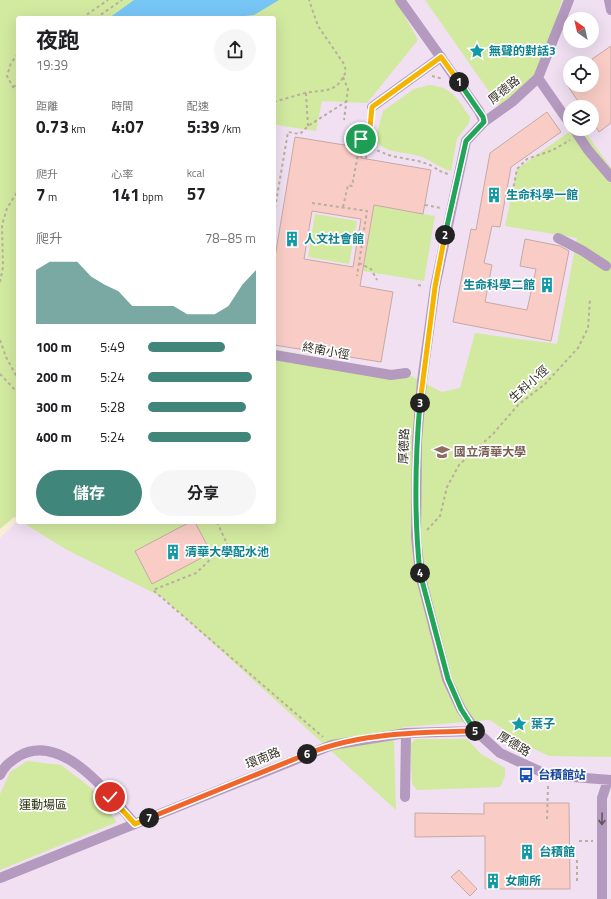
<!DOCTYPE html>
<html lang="zh-TW">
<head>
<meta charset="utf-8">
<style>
	body { margin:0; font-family:"Titillium Web","Noto Sans TC",sans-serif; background:#f6f6f6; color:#202124; height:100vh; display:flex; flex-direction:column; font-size:15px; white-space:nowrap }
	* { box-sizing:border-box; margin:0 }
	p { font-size:13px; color:#757577 }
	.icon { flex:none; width:22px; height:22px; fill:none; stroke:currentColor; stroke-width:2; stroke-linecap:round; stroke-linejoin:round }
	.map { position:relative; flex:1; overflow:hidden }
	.drawer { position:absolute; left:16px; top:16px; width:260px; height:508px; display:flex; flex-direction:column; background:#fff; border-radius:4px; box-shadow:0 4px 16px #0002 }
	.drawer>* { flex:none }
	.needle { width:26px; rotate:326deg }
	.tools { position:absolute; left:563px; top:12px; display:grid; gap:8px }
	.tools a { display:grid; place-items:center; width:36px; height:36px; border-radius:50%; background:#fff; box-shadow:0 4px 16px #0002; font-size:20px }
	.pin { position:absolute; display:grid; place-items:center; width:34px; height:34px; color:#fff; margin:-17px; border:2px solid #fff; border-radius:50%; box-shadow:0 1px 4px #0007 }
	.km { position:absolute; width:20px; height:20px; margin:-10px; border-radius:50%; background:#222; color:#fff; font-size:11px; line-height:20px; text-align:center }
	.round { display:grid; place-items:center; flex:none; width:42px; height:42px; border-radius:21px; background:#f6f6f6 }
	.summary { display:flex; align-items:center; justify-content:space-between; height:68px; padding:0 20px }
	h1 { font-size:22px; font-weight:700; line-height:30px }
	.figures { display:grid; grid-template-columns:repeat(3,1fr); gap:6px; height:68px; padding:4px 20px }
	.figures div { display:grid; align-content:center }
	.figures b { font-size:17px; font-weight:700 }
	.figures small { font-size:11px; font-weight:400 }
	.figures p { font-size:11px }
	.chart { height:112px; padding:8px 20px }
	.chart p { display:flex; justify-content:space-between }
	.chart svg { width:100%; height:72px; margin-top:4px; fill:#41867b; opacity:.7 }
	.primary-button { display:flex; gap:8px; margin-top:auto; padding:8px 20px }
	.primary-button a { flex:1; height:46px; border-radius:24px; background:#41867b; color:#fff; font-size:16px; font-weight:700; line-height:46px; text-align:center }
	.primary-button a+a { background:#f6f6f6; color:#202124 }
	ul { padding:0 20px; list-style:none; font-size:13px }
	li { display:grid; grid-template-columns:64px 48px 1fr; align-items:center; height:30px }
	li i { height:10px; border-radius:5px; background:#41867b }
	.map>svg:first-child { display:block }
	.education { fill:#f0e0f2; fill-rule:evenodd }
	.green { fill:#d2e9a0 }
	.water { fill:#77c5f5 }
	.building { fill:#f9cdc6; stroke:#c6a9a4; fill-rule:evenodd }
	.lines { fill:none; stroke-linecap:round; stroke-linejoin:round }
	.path { stroke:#b9af9c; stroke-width:2; stroke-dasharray:3 3; stroke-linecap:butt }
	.minor { stroke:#b39abe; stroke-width:10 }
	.oneway { stroke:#62565c }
	.split-1-casing { stroke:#fff; stroke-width:8 }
	.split-2-casing { stroke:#fff; stroke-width:8 }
	.split-3-casing { stroke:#fff; stroke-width:8 }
	.split-4-casing { stroke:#fff; stroke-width:8 }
	.split-5-casing { stroke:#fff; stroke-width:8 }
	.split-6-casing { stroke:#fff; stroke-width:8 }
	.split-7-casing { stroke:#fff; stroke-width:8 }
	.split-8-casing { stroke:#fff; stroke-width:8 }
	.split-1 { stroke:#f5b400; stroke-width:5 }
	.split-2 { stroke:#22a559; stroke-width:5 }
	.split-3 { stroke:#f5b400; stroke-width:5 }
	.split-4 { stroke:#22a559; stroke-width:5 }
	.split-5 { stroke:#22a559; stroke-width:5 }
	.split-6 { stroke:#f0652b; stroke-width:5 }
	.split-7 { stroke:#f0652b; stroke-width:5 }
	.split-8 { stroke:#f5b400; stroke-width:5 }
	.labels { text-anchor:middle; stroke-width:3.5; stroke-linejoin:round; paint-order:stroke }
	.culture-label { font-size:12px; font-weight:bold; fill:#0d838f; stroke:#fdfdfd; text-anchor:start }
	.street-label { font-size:12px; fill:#363128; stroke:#fdfdfd }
	.education-label { font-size:12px; font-weight:bold; fill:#785e54; stroke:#fdfdfd; text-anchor:start }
	.transit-label { font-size:12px; font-weight:bold; fill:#164399; stroke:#fdfdfd; text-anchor:start }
	.park-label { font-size:12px; fill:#2c360e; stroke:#fdfdfd }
</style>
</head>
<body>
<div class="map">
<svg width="611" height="899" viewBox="0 0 611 899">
	<rect width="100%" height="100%" fill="#fbeed6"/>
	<path class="education" d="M0,0H611V899H0V538L18,520V522H274V18H18L0,358ZM570,19H592V41H570ZM570,63H592V85H570ZM570,107H592V129H570Z"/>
	<path class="green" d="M0,0H396L418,40L367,103L322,101L316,131L276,125L274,135V18H18V519L14,517L0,529Z
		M425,0H562L538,78L502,110Z
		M429,85C453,87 457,99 470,117L469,123L457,139L451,171C438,168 433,161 422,157C406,151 389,155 375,141L383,111L414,89Z
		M573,129H583L611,168V757L549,756L524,744L490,720L403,727L394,741L396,810L162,597L67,550L22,522H274V349L409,375L442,392L460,388L475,333L557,344L577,238L505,226L517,169Z
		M374,205L435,216L424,281L363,271Z
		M315,214L357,221L349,264L308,257Z
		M416,739H467L481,754L505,768V776L500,787L417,790L412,784L410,744Z
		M27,761L61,765L90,787L117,822L0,870V794L10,772Z"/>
	<path class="water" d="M134,0H279L254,15L226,18H109Z"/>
	<path class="building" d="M611,46V123L599,132L592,121V107H582L567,85H592V59Z
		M547,112L561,132L511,167L500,227L492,226L484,263L492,265L485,302L527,310L536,269L520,266L525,239L560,246L569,251L551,341L453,322L471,229L476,230L490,153Z
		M295,137L363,148L361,158L431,170L423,214L374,205L360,286L393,292L381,362L274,345V263ZM312,211L361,219L353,267L304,259Z
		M190,522H195L211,553L152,584L135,551Z
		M484,803H569L570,889H485V836L415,837V813L484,814Z
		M459,870L477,889L470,896L451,877Z"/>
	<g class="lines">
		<path class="path" d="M82,18L108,0
			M96,18L122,0
			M18,54L11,63L7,76L13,87L18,90
			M432,76L443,79
			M343,77L348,89L344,120
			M13,87L18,84
			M306,93L308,126
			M274,102C284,99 295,96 305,93C325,89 337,94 346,71L344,64L318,26L309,0
			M360,145C374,148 379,152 392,156C405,159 420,160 432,166C438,170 441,172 448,174
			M366,159L372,117
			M521,197L512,195L517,169L527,159L553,150L570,140
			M312,203L367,211L357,276
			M425,205L441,208
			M343,207L348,185L352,186L361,139
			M274,214L288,132L300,134L308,126L347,101
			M359,263L371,269L377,280
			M0,282L3,267L2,225L7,208L18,191
			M418,285L424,286
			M0,340L6,357L18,379
			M0,374L18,393
			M217,522L227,544L196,573L153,590L323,737
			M427,530L440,516L447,487L459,465L493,434L518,405L545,384L578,348L588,328L590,298
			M547,819L548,786
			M579,841H593
			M577,881V859"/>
		<path class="minor" d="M400,0L479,111L484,122
			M569,0L538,78L512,102L484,122L466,141L435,287L422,381L417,441L416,537L420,574L447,679L461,709L476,731L500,753L548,775L611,780
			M609,0L611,10
			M538,78L570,124
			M372,107L441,57
			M574,129L588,150L611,177
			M558,238L583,251L606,266
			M274,355L391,375L406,373
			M0,775C5,765 10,762 19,756C63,731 110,796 135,824
			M405,797L406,733
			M0,878L332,745L406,733L476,731
			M602,899V798L608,780"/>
	</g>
	<defs><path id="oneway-shaft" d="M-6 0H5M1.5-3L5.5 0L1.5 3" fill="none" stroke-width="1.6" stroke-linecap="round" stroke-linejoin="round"/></defs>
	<use class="oneway" href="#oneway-shaft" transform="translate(602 819) rotate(91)"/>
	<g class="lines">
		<defs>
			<path id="split-1" d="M361,139L360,145L368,147L372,107L441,57L459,82"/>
			<path id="split-2" d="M445,235L466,141L484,122L483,117L459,82"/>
			<path id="split-3" d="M420,403L435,287L445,235"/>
			<path id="split-4" d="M420,573C414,517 415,460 420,403"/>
			<path id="split-5" d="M420,573L448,679L461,709L475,731"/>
			<path id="split-6" d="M307,754C359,733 420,732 475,731"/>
			<path id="split-7" d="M149,818L307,754"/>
			<path id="split-8" d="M110,797L135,824L149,818"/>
		</defs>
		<use href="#split-1" class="split-1-casing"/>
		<use href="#split-2" class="split-2-casing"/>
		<use href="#split-3" class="split-3-casing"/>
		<use href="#split-4" class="split-4-casing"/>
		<use href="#split-5" class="split-5-casing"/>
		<use href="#split-6" class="split-6-casing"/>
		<use href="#split-7" class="split-7-casing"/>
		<use href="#split-8" class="split-8-casing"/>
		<use href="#split-1" class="split-1"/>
		<use href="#split-2" class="split-2"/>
		<use href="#split-3" class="split-3"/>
		<use href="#split-4" class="split-4"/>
		<use href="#split-5" class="split-5"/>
		<use href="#split-6" class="split-6"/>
		<use href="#split-7" class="split-7"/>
		<use href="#split-8" class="split-8"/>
	</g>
	<defs>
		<symbol id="sight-bare" viewBox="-9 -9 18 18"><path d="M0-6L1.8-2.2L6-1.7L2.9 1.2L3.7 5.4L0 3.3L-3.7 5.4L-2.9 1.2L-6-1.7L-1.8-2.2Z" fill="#0f9aa8" stroke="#fdfdfd" stroke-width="2.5" paint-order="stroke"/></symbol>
		<symbol id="building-bare" viewBox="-9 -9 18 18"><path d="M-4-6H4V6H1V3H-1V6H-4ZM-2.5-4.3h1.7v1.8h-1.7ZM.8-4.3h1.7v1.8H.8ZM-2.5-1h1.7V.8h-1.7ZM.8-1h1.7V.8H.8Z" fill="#0f9aa8" stroke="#fdfdfd" stroke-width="2.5" paint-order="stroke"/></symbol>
		<symbol id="university-bare" viewBox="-9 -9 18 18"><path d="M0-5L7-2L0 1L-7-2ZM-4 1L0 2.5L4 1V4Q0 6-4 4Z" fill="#8d6e63" stroke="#fdfdfd" stroke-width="2.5" paint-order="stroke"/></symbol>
		<symbol id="bus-bare" viewBox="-9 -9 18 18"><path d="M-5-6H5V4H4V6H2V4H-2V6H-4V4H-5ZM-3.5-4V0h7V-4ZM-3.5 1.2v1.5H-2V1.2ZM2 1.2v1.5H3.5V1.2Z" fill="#1a4fb4" stroke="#fdfdfd" stroke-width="2.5" paint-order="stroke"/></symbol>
	</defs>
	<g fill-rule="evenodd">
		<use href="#sight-bare" x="466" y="40" width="22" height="22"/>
		<use href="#building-bare" x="483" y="184" width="22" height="22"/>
		<use href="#building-bare" x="281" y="228" width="22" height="22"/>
		<use href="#building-bare" x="536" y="274" width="22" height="22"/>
		<use href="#university-bare" x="431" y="441" width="22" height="22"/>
		<use href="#building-bare" x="162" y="541" width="22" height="22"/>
		<use href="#sight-bare" x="508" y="713" width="22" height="22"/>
		<use href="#bus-bare" x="515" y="764" width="22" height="22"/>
		<use href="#building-bare" x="516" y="841" width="22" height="22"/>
		<use href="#building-bare" x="482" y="870" width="22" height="22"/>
	</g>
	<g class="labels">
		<g class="culture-label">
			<text x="489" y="55">無聲的對話3</text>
			<text x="506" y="199">生命科學一館</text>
			<text x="304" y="243">人文社會館</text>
			<text x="535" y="289" text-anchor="end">生命科學二館</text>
			<text x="185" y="556">清華大學配水池</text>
			<text x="531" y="728">葉子</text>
			<text x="539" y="856">台積館</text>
			<text x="505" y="885">女廁所</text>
		</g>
		<g class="street-label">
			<text transform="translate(504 90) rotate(-39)" y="4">厚德路</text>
			<text transform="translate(326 351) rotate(10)" y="4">終南小徑</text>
			<text transform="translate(529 384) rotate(-42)" y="4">生科小徑</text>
			<text transform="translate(404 446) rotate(-88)" y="4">厚德路</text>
			<text transform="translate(514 744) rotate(31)" y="4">厚德路</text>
			<text transform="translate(263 758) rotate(-22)" y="4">環南路</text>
		</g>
		<g class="education-label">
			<text x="454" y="456">國立清華大學</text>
		</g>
		<g class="transit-label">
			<text x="538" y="779">台積館站</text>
		</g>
		<g class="park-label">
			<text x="43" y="809">運動場區</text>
		</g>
	</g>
</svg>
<div class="tools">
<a><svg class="needle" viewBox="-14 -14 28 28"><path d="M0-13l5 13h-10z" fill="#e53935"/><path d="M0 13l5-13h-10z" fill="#757577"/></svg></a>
<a><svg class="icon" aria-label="locate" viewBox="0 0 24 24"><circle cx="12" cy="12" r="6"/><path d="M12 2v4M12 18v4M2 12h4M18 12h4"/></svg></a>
<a><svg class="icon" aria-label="layers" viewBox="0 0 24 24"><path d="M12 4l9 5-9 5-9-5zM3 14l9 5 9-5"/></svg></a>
</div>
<div class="pin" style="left:361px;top:139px;background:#1e9e55"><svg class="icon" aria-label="arrive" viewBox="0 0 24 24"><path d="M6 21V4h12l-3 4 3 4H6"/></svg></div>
<div class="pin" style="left:110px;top:797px;background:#d93025"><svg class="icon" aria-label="check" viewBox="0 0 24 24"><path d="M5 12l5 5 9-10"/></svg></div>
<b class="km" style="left:459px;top:82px">1</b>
<b class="km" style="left:445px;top:235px">2</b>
<b class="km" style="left:420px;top:403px">3</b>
<b class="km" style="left:420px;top:573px">4</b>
<b class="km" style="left:475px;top:731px">5</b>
<b class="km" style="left:307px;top:754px">6</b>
<b class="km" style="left:149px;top:818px">7</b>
<section class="drawer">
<div class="summary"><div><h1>夜跑</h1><p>19:39</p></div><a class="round"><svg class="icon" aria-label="share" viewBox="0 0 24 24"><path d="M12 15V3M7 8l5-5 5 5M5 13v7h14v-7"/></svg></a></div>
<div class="figures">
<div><p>距離</p><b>0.73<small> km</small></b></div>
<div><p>時間</p><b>4:07</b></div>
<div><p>配速</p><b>5:39<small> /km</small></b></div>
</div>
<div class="figures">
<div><p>爬升</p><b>7<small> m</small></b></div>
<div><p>心率</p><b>141<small> bpm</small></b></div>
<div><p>kcal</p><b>57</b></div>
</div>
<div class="chart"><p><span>爬升</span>78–85 m</p>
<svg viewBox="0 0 160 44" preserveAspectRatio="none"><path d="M0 44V11L10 6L20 6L30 6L40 15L50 20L60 24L70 33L80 33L90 33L100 33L110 38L120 38L130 38L140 33L150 20L160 11V44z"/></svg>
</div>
<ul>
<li><b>100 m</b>5:49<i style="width:71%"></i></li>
<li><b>200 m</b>5:24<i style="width:96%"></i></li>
<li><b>300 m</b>5:28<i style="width:91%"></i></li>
<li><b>400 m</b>5:24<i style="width:95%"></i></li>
</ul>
<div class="primary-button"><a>儲存</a><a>分享</a></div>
</section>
</div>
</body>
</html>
